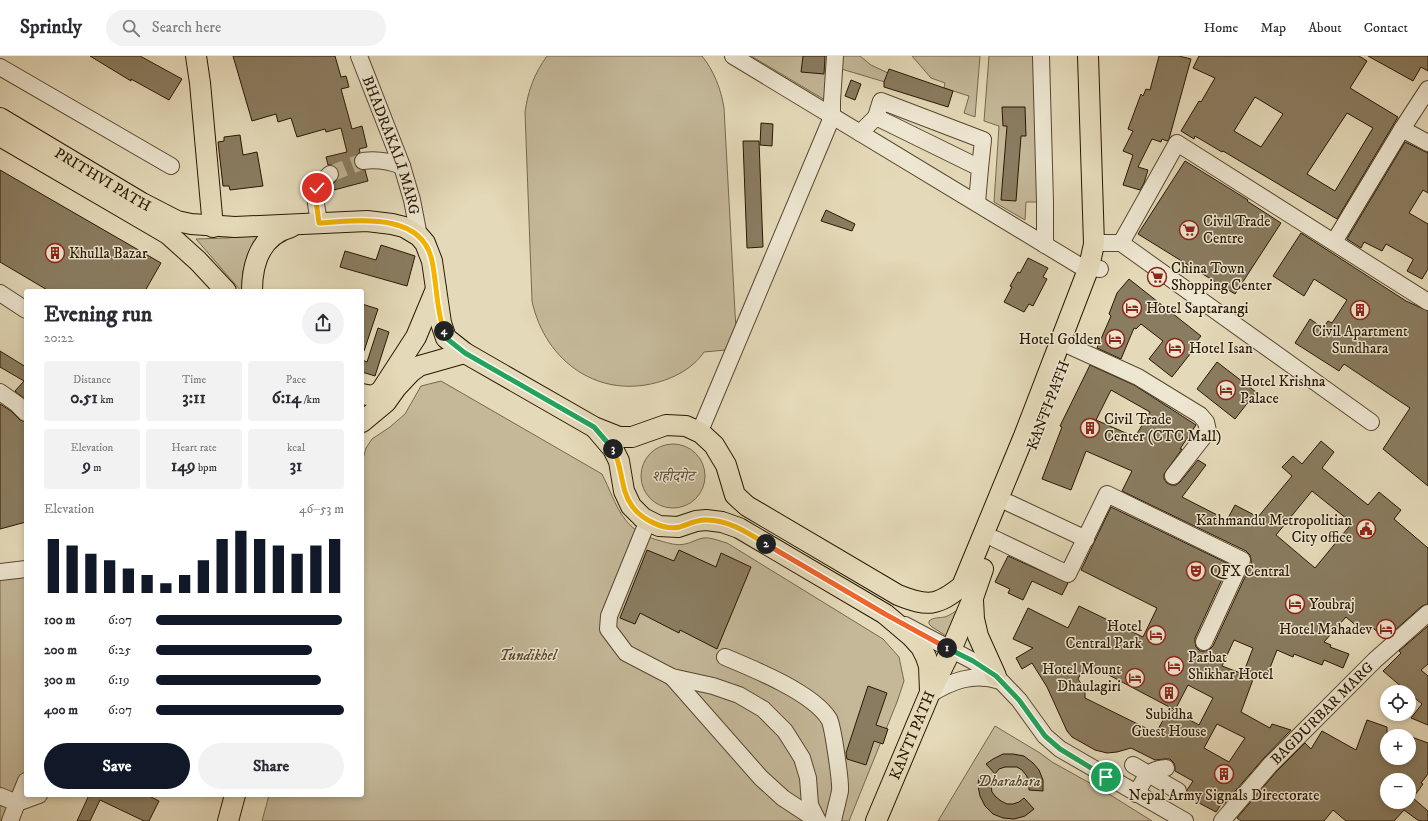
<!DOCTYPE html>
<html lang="en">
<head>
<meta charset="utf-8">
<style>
	body { margin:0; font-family:"IM FELL DW Pica","Noto Serif Devanagari",serif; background:#f2f2f3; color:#2b2b33; height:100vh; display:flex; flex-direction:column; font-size:15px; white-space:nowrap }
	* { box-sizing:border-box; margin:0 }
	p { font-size:13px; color:#7c7c81 }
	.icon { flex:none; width:22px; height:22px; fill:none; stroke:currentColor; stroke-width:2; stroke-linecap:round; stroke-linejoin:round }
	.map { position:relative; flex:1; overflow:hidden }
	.details { position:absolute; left:24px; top:233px; width:340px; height:508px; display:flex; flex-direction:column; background:#fff; border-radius:4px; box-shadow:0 2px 6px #0003 }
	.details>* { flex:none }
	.controls { position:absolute; left:1380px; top:629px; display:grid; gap:8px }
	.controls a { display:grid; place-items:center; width:36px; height:36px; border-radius:50%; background:#fff; box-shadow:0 2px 6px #0003; font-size:20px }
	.pin { position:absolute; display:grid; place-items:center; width:34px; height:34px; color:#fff; margin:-17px; border:2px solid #fff; border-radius:50%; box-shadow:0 1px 4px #0007 }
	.km { position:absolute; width:20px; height:20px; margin:-10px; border-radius:50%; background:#222; color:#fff; font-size:11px; line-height:20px; text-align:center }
	.round { display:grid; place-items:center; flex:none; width:42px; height:42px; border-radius:21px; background:#f2f2f3 }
	.headline { display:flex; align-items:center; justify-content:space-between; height:68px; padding:0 20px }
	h1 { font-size:22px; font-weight:700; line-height:30px }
	.figures { display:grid; grid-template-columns:repeat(3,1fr); gap:6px; height:68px; padding:4px 20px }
	.figures div { display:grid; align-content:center; border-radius:4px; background:#f2f2f3; text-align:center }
	.figures b { font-size:17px; font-weight:700 }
	.figures small { font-size:11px; font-weight:400 }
	.figures p { font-size:11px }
	.chart { height:112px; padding:8px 20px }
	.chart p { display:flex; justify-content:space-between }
	.chart svg { width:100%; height:72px; margin-top:4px; stroke:#111827; stroke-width:6 }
	.action { display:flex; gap:8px; margin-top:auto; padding:8px 20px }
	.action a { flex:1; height:46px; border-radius:24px; background:#111827; color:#fff; font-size:16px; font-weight:700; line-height:46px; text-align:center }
	.action a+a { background:#f2f2f3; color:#2b2b33 }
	ul { padding:0 20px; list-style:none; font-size:13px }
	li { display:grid; grid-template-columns:64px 48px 1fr; align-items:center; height:30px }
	li i { height:10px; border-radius:5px; background:#111827 }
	header { display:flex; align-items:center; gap:24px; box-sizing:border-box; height:56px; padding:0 20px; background:#fff; border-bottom:1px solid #e1e1e2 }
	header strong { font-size:19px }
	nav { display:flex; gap:22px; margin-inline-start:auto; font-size:14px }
	.search { width:280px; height:36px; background:#f2f2f3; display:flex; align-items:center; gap:10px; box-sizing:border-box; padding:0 14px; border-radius:22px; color:#7c7c81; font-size:15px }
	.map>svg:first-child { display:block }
	.green { fill:#c4b899; stroke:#76684d }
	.building { fill:#8a7c60; stroke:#291801; fill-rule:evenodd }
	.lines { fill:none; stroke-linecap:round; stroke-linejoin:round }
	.minor-tunnel { stroke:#bfb293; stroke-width:16; stroke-dasharray:16 8; stroke-linecap:butt }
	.minor-casing { stroke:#58482f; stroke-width:18 }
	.major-casing { stroke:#291801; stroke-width:22 }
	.minor { stroke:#ede6d1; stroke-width:16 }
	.major { stroke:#e4d9b8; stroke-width:20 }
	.split-1-casing { stroke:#fff; stroke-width:8 }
	.split-2-casing { stroke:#fff; stroke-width:8 }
	.split-3-casing { stroke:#fff; stroke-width:8 }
	.split-4-casing { stroke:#fff; stroke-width:8 }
	.split-5-casing { stroke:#fff; stroke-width:8 }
	.split-1 { stroke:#22a559; stroke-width:5 }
	.split-2 { stroke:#f0652b; stroke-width:5 }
	.split-3 { stroke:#f5b400; stroke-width:5 }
	.split-4 { stroke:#22a559; stroke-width:5 }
	.split-5 { stroke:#f5b400; stroke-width:5 }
	.labels { text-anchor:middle; stroke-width:3; stroke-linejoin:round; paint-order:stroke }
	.street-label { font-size:15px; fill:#291801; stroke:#ede6d1 }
	.poi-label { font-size:15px; fill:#291801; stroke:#ede6d1; text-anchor:start }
	.park-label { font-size:15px; font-style:italic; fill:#58482f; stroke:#ede6d1 }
</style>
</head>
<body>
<header>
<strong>Sprintly</strong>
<div class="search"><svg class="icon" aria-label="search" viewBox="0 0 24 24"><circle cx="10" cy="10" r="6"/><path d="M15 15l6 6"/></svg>Search here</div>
<nav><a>Home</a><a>Map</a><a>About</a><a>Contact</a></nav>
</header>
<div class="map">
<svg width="1428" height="765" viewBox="0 0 1428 765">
	<rect width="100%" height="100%" fill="#e4d9b8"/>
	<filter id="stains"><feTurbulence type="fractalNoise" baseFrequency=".005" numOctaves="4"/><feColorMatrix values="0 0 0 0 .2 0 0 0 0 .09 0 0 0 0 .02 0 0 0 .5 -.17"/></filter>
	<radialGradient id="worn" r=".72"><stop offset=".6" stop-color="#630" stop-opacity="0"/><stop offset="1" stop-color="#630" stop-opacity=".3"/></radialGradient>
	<path class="green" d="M547,0H702C714,15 721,33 724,52L737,293L704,296C695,310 678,320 662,325C600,345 545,306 532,245L525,56C528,35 534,18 547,0Z
		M751,0H831L825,44Z
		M839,0H860L871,9L888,17L885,26L838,12Z
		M912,0H980L975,61L964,57L969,40L944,32L945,27L931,22Z
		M989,0H1036L1038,146H1026L1025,164L994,146L999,70L984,65Z
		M264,179L255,190L243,215V235H241L196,183L226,182Z
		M441,325L602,418C618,450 621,475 661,485C668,487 677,490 685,488C691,487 697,483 703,482C711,481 719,485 727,487L883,583L899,601L904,625L897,646L849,765H262L269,739H362V407L366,392L372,383L390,371L405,358L421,330Z
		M641 420a32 32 0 1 1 64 0a32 32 0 1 1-64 0Z
		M26,508V721L9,765H0V511Z
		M960,552L951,583L932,571L929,568V565C934,561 939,562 945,561C950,559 955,556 960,552Z
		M995,670L1040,697L1052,706L1104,735L1152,765H938Z"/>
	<path class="building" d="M90,0H140L182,23L169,44L131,23V25Z
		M233,0H335L341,21L346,20L349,31L341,33L352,73L362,70L367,91L359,93L360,96L355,101L354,106L355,110L359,113L365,114L368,125L334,134L333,128L339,121V115L337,111L333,109H328L326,101L347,96L341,72L326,76L325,73L297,81L291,62L278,66L276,58L252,65Z
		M803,0H825L824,18L801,16Z
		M1159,0H1179L1191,3L1169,83L1167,85L1162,83L1161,86L1152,83L1138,111L1148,114L1144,127L1140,134L1123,129L1133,99L1123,95L1133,75L1128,73L1141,38L1143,40L1146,33L1150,34Z
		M1199,0H1359L1367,5L1350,32L1398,61L1337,163L1223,95L1222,96L1195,80L1194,83L1181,75L1199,45L1201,46L1215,22L1193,12ZM1255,41L1283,58L1261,91L1234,75ZM1347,57L1373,72L1335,135L1307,118Z
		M1368,0H1428V15L1421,11L1413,25Z
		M889,13L953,35L948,51L884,31V26Z
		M851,24L861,28L855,44L845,40Z
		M1002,51H1025L1026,80H1021L1016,145L1001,144L1007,70H1003Z
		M761,67L773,68L772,90L760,89Z
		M240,79L243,99L257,96L263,130L230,134L229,130H223L218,86L224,85V81Z
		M743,85H759L763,191L747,192Z
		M1405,86L1428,97V137L1423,134L1409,157L1428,168V213L1422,223L1407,215L1413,204V203L1386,188L1382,195L1364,186L1361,192L1347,183Z
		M1185,105L1248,144L1247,145L1281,167L1235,238L1138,178Z
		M0,114L161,207L145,235H49L0,206Z
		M826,154L855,168L852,175L821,165Z
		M1301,177L1406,245L1428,255V430L1383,393L1410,352L1344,308L1339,315L1295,287L1310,263L1323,272L1328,265L1332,267L1347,244L1314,223L1304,240L1273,220Z
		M381,189L415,200L407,230L340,211L345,195L376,204Z
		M1028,202L1048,212L1043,221L1047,223L1033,250L1029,248L1024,256L1004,246L1012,231L1010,230L1018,216L1020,217Z
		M1129,223L1201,280L1192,291L1194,293L1172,321L1149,303L1163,285L1141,268L1136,273L1134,272L1121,303L1097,292L1111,260L1109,258L1117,237Z
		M362,248L378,253L364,295L362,294Z
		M378,272L389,276L375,320L362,316V304L367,306Z
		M0,295L26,311V344L15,335L24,325L0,311Z
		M1217,306L1256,336L1235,363L1197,333Z
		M1090,309L1134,329L1196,369L1180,393H1182L1164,418V423L1167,427L1171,429H1176L1180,426L1198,404L1206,409L1182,441L1227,464L1235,449L1258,461L1292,420L1282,411L1293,400L1302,408L1321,385L1334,396L1322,412L1368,449L1379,436L1401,454L1394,463L1428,492V548L1422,550L1385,583L1371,570L1365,577L1346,561L1324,586L1331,589L1330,591L1349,598L1343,612L1324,604L1322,609L1294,598L1293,601L1277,594L1266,622L1255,618L1241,656L1270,672L1272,668L1291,674L1263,703L1223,749L1222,747L1216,756L1186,740L1187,734L1193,725L1175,715V711L1174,707L1170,703H1165L1155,704L1131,692L1117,696L1107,697L1095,694L1072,681L1067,675L1047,631L1032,607L1022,613L1016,602L1033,592L1013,583L1028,552L1068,572L1079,550L1143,581L1157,552L1081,514L1111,451L1229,508L1195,582V586L1196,591L1200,595H1204L1209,594L1213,590L1251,508V503L1250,499L1246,495L1122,435L1132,415L1086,395L1071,434L1042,423L1062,371L1060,370ZM1111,334L1150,356L1135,381L1096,364ZM1312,435L1352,467L1315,512L1276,479ZM1234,584L1253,592L1243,618L1222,610ZM1086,607L1175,654L1188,629L1213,642L1199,669L1169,653L1156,677L1085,642V634L1078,623ZM1217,668L1245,682L1229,706L1204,692Z
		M0,348L11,355L20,364L26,366V466L0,473Z
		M647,494L674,505L679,494L716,511L721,497L751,511L717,593L680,574L679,577L640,557L635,568L620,562Z
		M1008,500L1068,527L1062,539L1032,525L1023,544L1008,537L1010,533L995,526Z
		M1428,570V608L1421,614L1428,620V669L1411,662L1422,648L1383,615L1401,597L1399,595Z
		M868,630L887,637L876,669L888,673L883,688L874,685L866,709L847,703L846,697Z
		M1367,664L1387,671V702H1409V680L1428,687V718L1421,727L1423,728L1413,742L1428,755V765H1419L1404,754L1394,765H1346L1333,754L1324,765H1241L1237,762L1277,715L1305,687L1311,693L1322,675L1356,694ZM1387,724H1409V746H1387Z
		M1003,698H1013L1024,700L1033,707L1039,714L1043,724V735L1029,734V725L1026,719L1022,714L1017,711H1005L999,713L995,718L986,708L993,703Z
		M979,720L992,723L991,730L992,736L996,741L1001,745L1007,748H1013L1019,746L1024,742L1034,753L1025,760L1014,763L1003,762L993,758L985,750L980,740L978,730Z
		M89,739H147L159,745L149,765H144L100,744L90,765H77Z"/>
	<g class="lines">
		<path class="minor-tunnel" d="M330,118L363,105"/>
		<defs>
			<g id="minor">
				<path id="s1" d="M359,0L402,110L412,144L419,180"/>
				<path d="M733,0L1080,210L1100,213"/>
				<path d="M1041,0L1045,146V189"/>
				<path d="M0,11L171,110"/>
				<path d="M1428,33L1402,73L1428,87"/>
				<path d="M876,61L881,45L983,84L980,112"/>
				<path d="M860,77L876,61L980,112L977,147"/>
				<path d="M363,105C378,103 389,105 402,110"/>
				<path d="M319,167C316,142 309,136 330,118"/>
				<path d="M1334,186L1402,73"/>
				<path d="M1104,187H1121"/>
				<path d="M1121,187L1177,87L1428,246"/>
				<path d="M1121,187L1371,366"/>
				<path d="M0,237L26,254"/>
				<path d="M1061,286L1138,321L1200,359L1206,366L1208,375L1173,420"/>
				<path d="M0,336L17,348L26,357"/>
				<path d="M703,368L832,61V45L835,0"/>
				<path d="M1009,447L1086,483"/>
				<path d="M644,474L609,560L608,573L626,597L672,621L713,630L739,639L763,653L785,675L802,702L808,722L810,749L818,765"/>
				<path d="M995,483L1068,518L1107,438L1242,504L1204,586"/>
				<path d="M0,516L26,513"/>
				<path d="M905,569L973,605L996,620L1019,644L1045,680L1060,693L1185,765"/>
				<path d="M725,601C754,613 813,637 829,663C833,670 841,727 840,735C838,745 835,755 833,765"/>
				<path d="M672,621L761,722L783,742L818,765"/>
				<path d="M929,639C951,625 974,616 1000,625"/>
				<path d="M1133,709L1178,735"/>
				<path d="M1136,738C1145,723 1147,713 1166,712"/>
				<path d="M0,740L17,747L26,725"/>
				<path d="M10,765L17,747L39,739"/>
				<path id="s2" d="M1222,765L1270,709L1375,604L1428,557"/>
			</g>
			<g id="major">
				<path d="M196,0L200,27L213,171"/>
				<path id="s3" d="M0,62L142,147L177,165L191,168L235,171L367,165L392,168L404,171L419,180L425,187L432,205L441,267L446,282L465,297L594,371L619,381H632L666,369L686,370L701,377L714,389L726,409L735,439L747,450L898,539C928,551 937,550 962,530L1024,380L1089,211L1094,188L1088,0"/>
				<path d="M0,80L168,178L198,205L226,235"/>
				<path d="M252,235C252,207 261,179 291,171"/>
				<path d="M362,338L373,340L381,335L416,281L436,233"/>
				<path d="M362,366L386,346L396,332L411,316L419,310L465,297"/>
				<path d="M596,373L613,393L619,405L624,435L631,450L643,462L659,470L678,471L696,465L706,464L722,466L739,472L885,558L911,580L921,591L926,601L929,610L930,635"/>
				<path d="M973,544L974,563L978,580L996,620"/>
				<path d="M228,765L235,739"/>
				<path id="s4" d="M876,765L929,639L951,594L973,542L983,513"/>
			</g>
		</defs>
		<use href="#minor" class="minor-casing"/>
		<use href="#major" class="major-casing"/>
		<use href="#minor" class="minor"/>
		<use href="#major" class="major"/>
	</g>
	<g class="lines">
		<defs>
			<path id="split-1" d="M947,592L973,605L996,620L1019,644L1045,680L1060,693L1106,721"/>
			<path id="split-2" d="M766,488L885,558L947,592"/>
			<path id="split-3" d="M613,393C623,411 620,434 632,450C641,463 664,475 680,471C689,468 697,463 707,464C729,464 748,477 766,488"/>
			<path id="split-4" d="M444,275L446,282L465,297L594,371L613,393"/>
			<path id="split-5" d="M317,132L315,137L319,167C357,165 422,155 432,205C437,228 436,253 444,275"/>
		</defs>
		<use href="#split-1" class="split-1-casing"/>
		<use href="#split-2" class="split-2-casing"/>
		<use href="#split-3" class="split-3-casing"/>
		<use href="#split-4" class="split-4-casing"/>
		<use href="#split-5" class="split-5-casing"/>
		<use href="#split-1" class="split-1"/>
		<use href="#split-2" class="split-2"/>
		<use href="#split-3" class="split-3"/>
		<use href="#split-4" class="split-4"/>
		<use href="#split-5" class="split-5"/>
	</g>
	<defs>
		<symbol id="supermarket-ring" viewBox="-11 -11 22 22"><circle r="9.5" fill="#ede6d1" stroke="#8f2418" stroke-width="1.5"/><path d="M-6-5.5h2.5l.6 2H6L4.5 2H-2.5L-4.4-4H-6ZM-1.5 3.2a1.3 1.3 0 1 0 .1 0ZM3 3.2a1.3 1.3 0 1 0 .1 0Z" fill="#8f2418"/></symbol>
		<symbol id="building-ring" viewBox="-11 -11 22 22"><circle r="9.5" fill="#ede6d1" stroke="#8f2418" stroke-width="1.5"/><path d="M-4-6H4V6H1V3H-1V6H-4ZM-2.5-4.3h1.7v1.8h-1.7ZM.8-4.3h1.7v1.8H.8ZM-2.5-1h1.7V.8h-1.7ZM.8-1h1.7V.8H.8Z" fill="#8f2418"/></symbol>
		<symbol id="hotel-ring" viewBox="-11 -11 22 22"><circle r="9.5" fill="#ede6d1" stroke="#8f2418" stroke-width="1.5"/><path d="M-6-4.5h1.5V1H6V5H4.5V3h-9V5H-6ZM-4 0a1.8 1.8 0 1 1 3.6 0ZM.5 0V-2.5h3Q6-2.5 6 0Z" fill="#8f2418"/></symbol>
		<symbol id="civic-ring" viewBox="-11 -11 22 22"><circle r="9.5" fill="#ede6d1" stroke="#8f2418" stroke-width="1.5"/><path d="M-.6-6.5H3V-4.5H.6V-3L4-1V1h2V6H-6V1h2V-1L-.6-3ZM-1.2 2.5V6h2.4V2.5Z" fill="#8f2418"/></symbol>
		<symbol id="theatre-ring" viewBox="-11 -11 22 22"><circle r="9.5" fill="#ede6d1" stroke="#8f2418" stroke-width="1.5"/><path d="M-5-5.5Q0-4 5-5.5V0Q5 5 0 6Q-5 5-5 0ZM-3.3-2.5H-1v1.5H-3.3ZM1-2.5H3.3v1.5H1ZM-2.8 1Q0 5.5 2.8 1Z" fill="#8f2418"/></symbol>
	</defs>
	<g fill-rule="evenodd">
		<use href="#supermarket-ring" x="1178" y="163" width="22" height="22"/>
		<use href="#building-ring" x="44" y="186" width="22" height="22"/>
		<use href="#supermarket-ring" x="1146" y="210" width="22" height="22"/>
		<use href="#hotel-ring" x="1121" y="241" width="22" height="22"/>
		<use href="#building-ring" x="1349" y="243" width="22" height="22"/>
		<use href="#hotel-ring" x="1104" y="272" width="22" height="22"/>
		<use href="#hotel-ring" x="1164" y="281" width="22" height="22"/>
		<use href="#hotel-ring" x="1215" y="323" width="22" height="22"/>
		<use href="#building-ring" x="1079" y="361" width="22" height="22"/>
		<use href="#civic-ring" x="1355" y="462" width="22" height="22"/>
		<use href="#theatre-ring" x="1185" y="504" width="22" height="22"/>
		<use href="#hotel-ring" x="1284" y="537" width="22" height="22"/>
		<use href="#hotel-ring" x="1375" y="562" width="22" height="22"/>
		<use href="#hotel-ring" x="1145" y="568" width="22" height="22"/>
		<use href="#hotel-ring" x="1163" y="599" width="22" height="22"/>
		<use href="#hotel-ring" x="1124" y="611" width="22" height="22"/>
		<use href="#building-ring" x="1158" y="626" width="22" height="22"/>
		<use href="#building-ring" x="1213" y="707" width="22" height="22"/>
	</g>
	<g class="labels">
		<g class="street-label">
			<text dy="5" stroke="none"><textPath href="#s1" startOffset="95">BHADRAKALI MARG</textPath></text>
			<text dy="5" stroke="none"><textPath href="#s3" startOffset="120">PRITHVI PATH</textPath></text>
			<text transform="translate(1048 349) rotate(-69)" y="5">KANTI PATH</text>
			<text dy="5" stroke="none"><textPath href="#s2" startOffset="147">BAGDURBAR MARG</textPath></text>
			<text dy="5" stroke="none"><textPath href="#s4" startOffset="93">KANTI PATH</textPath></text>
		</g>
		<g class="poi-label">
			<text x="1203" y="170">Civil Trade<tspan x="1203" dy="17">Centre</tspan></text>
			<text x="69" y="202">Khulla Bazar</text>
			<text x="1171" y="217">China Town<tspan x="1171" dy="17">Shopping Center</tspan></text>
			<text x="1146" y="257">Hotel Saptarangi</text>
			<text x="1360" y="280" text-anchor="middle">Civil Apartment<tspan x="1360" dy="17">Sundhara</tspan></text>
			<text x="1101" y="288" text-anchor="end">Hotel Golden</text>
			<text x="1189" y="297">Hotel Isan</text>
			<text x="1240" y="330">Hotel Krishna<tspan x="1240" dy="17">Palace</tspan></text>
			<text x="1104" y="368">Civil Trade<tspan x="1104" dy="17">Center (CTC Mall)</tspan></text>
			<text x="1352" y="469" text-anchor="end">Kathmandu Metropolitian<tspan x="1352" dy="17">City office</tspan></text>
			<text x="1210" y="520">QFX Central</text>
			<text x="1309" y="553">Youbraj</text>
			<text x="1142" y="575" text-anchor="end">Hotel<tspan x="1142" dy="17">Central Park</tspan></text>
			<text x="1372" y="578" text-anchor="end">Hotel Mahadev</text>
			<text x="1188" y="606">Parbat<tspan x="1188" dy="17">Shikhar Hotel</tspan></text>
			<text x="1121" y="618" text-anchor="end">Hotel Mount<tspan x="1121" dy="17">Dhaulagiri</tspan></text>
			<text x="1169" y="663" text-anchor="middle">Subidha<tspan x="1169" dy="17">Guest House</tspan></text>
			<text x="1224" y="744" text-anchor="middle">Nepal Army Signals Directorate</text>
		</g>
		<g class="park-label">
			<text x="673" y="425">शहीदगेट</text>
			<text x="528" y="604">Tundikhel</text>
			<text x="1009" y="730">Dharahara</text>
		</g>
	</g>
	<rect width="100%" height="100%" filter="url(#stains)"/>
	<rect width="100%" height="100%" fill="url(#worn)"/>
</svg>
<div class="controls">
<a><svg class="icon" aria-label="locate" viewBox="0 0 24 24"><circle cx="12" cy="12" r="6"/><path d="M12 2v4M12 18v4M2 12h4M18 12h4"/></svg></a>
<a>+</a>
<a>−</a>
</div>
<div class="pin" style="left:1106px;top:721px;background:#1e9e55"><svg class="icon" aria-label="arrive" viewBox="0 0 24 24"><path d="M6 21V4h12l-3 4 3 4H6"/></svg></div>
<div class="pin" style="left:317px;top:132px;background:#d93025"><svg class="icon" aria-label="check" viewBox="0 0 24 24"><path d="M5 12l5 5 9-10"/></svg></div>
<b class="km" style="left:947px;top:592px">1</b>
<b class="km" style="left:766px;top:488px">2</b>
<b class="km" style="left:613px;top:393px">3</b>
<b class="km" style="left:444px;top:275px">4</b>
<section class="details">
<div class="headline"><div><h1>Evening run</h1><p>20:22</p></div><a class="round"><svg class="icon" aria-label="share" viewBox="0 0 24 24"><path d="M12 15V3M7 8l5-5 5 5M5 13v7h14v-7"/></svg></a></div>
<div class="figures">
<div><p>Distance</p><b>0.51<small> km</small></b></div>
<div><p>Time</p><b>3:11</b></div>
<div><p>Pace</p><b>6:14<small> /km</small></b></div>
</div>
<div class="figures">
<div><p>Elevation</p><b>9<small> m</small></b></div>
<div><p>Heart rate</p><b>149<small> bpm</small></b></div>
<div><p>kcal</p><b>31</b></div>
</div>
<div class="chart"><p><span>Elevation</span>46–53 m</p>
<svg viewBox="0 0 160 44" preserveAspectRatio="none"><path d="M5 44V11M15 44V15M25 44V20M35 44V24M45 44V29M55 44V33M65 44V38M75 44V33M85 44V24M95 44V11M105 44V6M115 44V11M125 44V15M135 44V20M145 44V15M155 44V11"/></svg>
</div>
<ul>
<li><b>100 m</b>6:07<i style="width:99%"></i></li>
<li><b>200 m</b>6:25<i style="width:83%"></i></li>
<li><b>300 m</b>6:19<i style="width:88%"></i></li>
<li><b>400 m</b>6:07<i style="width:100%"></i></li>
</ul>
<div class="action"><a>Save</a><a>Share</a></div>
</section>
</div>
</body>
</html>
